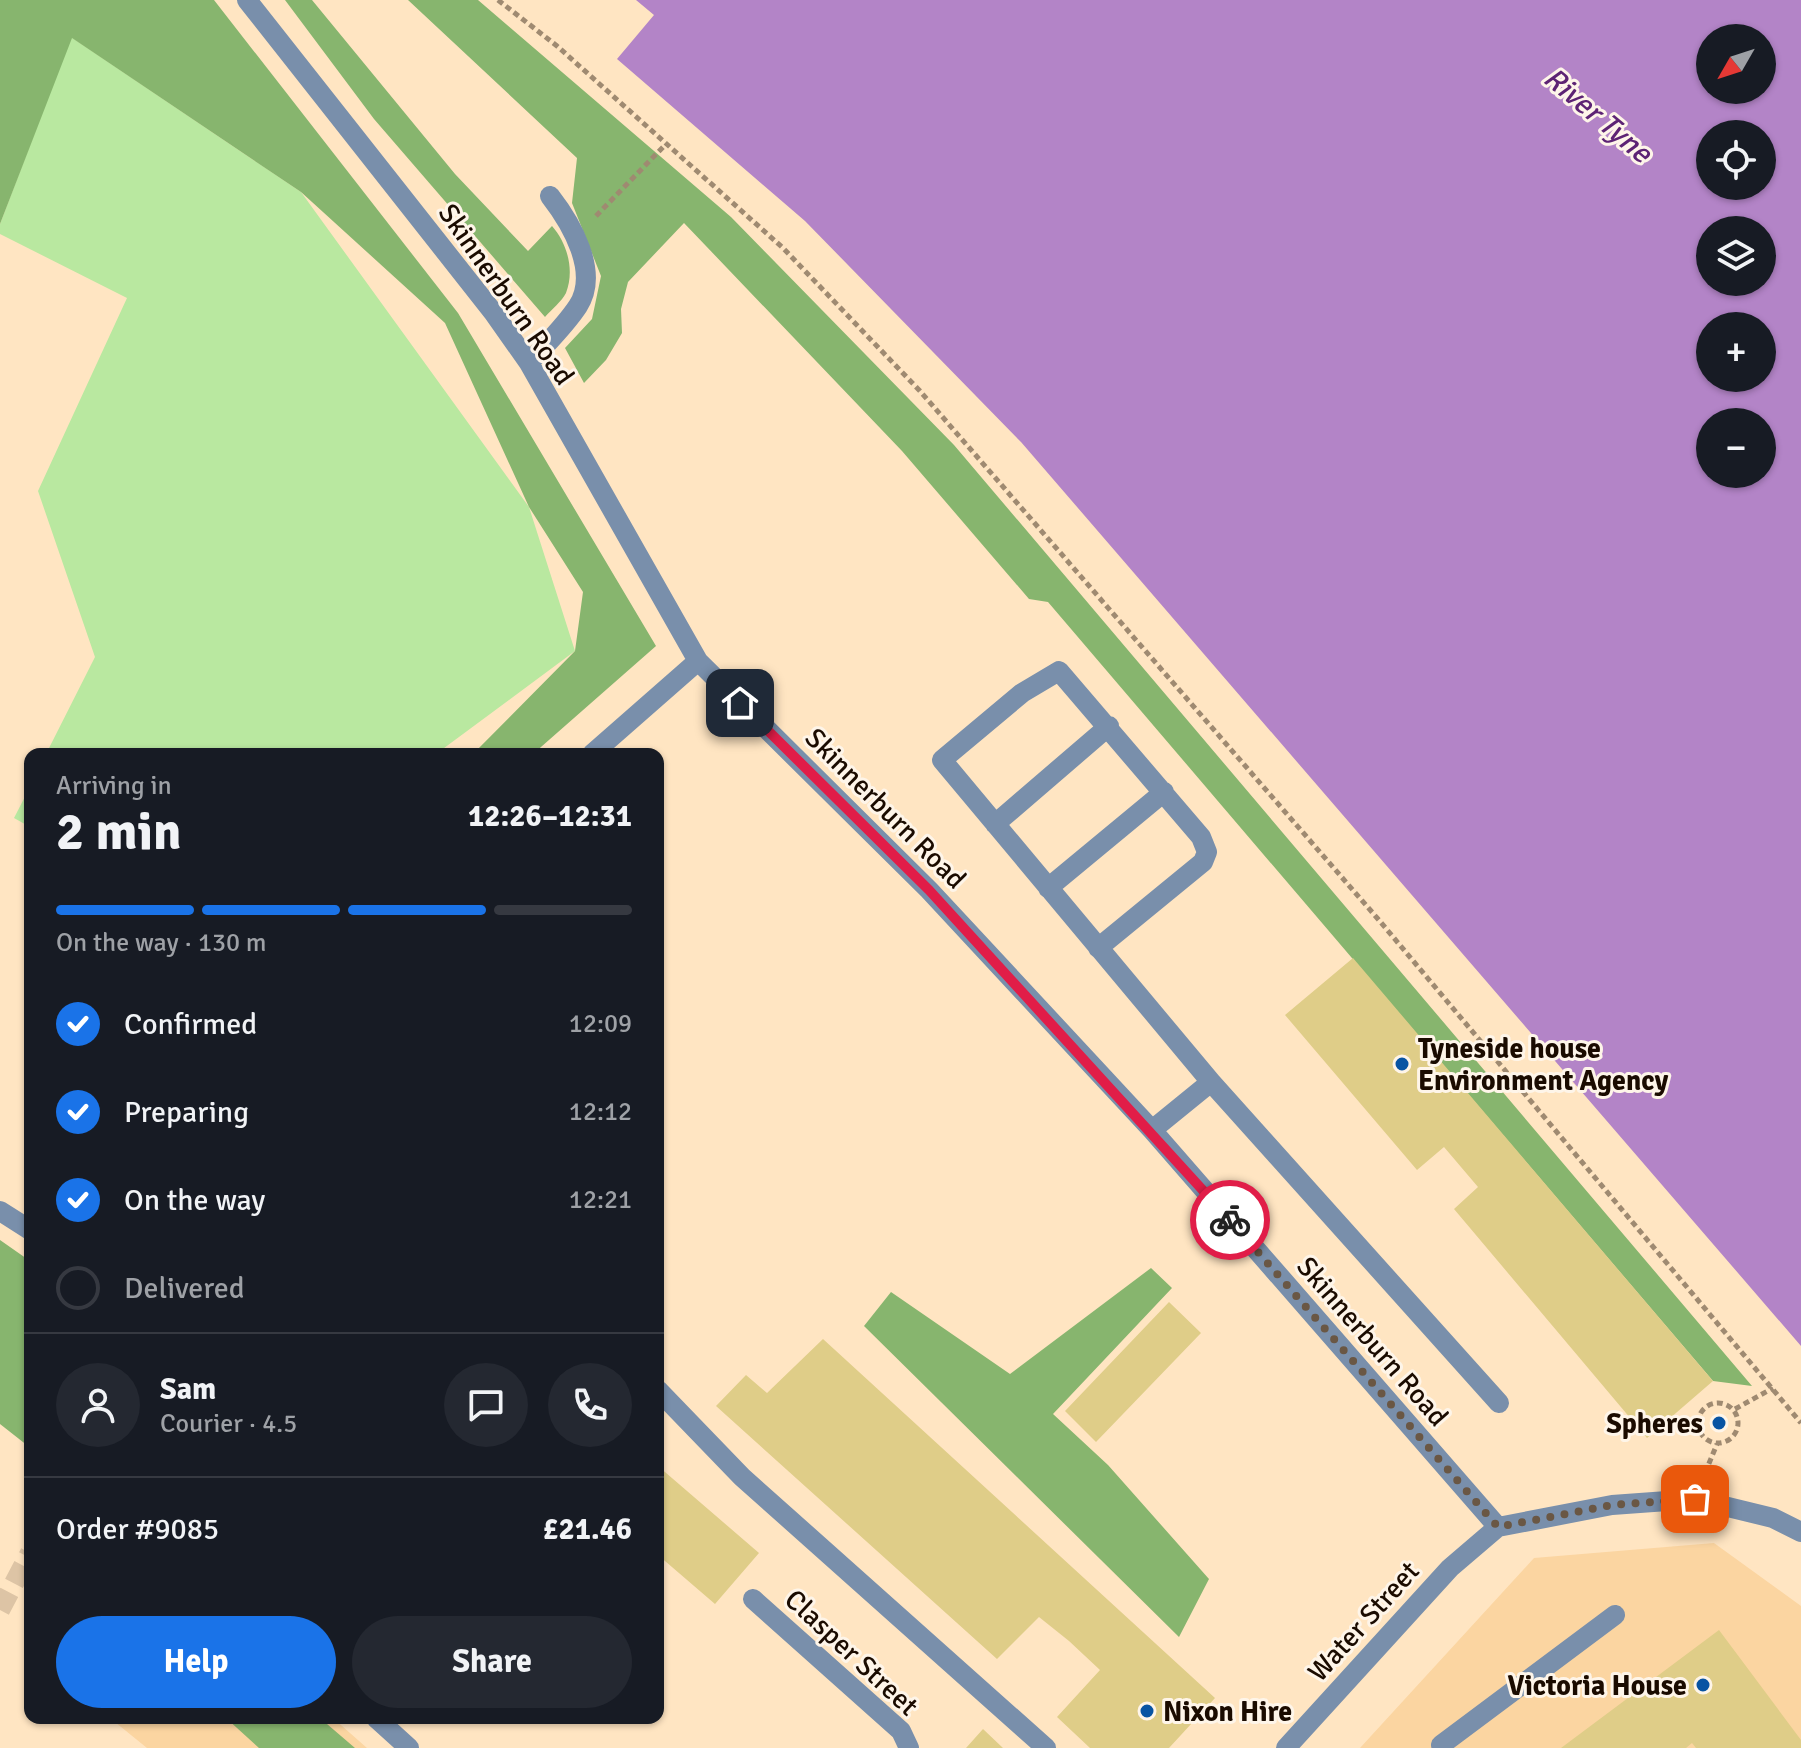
<!DOCTYPE html>
<meta charset="utf-8">
<style>
:root{--surface:#171b24;--page:#242831;--text:#f1f3f6;--muted:#9ea1a6;--line:#363941;--accent:#1a73e8}
body{margin:0;font-family:Signika,sans-serif;background:var(--page);color:var(--text);height:100vh;display:flex;flex-direction:column;font-size:30px;white-space:nowrap}
*{box-sizing:border-box;margin:0}
p{font-size:26px;color:var(--muted)}
.icon{flex:none;width:44px;height:44px;fill:none;stroke:currentColor;stroke-width:2;stroke-linecap:round;stroke-linejoin:round}
.map{position:relative;flex:1;overflow:hidden}
.panel{position:absolute;left:24px;top:748px;width:640px;height:976px;display:flex;flex-direction:column;background:var(--surface);border-radius:16px;box-shadow:0 2px 6px #0004}
.panel>*{flex:none}
.needle{width:52px;rotate:231deg}
.controls{position:absolute;left:1696px;top:24px;display:grid;gap:16px}
.controls a{display:grid;place-items:center;width:80px;height:80px;border-radius:50%;background:var(--surface);box-shadow:0 2px 6px #0004;font-size:40px}
.pin{position:absolute;display:grid;place-items:center;width:68px;height:68px;color:#fff;margin:-34px;border-radius:16px;box-shadow:0 4px 12px #0006}
.courier{position:absolute;display:grid;place-items:center;width:80px;height:80px;margin:-40px;border:6px solid #e11d48;border-radius:50%;background:#fff;color:#222;box-shadow:0 2px 10px #0007}
.head em{font-style:normal;font-weight:700}
.head div{display:flex;flex-direction:column-reverse}
.head{display:flex;align-items:center;justify-content:space-between;height:136px;padding:0 32px}
h1{font-size:52px;font-weight:700;line-height:60px}
.bar{display:grid;grid-template-columns:repeat(4,1fr);gap:12px 8px;align-content:center;height:96px;padding:0 32px}
.bar i{height:10px;border-radius:6px;background:var(--line)}
.bar .active{background:var(--accent)}
.bar p{grid-column:span 4}
.line{display:flex;align-items:center;gap:20px;padding:0 32px;border-top:2px solid var(--line)}
.line div{flex:1}
.round{display:grid;place-items:center;flex:none;width:84px;height:84px;border-radius:42px;background:var(--page)}
ol{padding:0 32px;list-style:none}
li{display:flex;align-items:center;gap:24px;height:88px}
li p{margin-inline-start:auto}
li .icon{padding:8px;border-radius:50%;background:var(--accent);color:#fff;stroke-width:4}
li:last-child{color:var(--muted)}
li i{width:44px;height:44px;border:4px solid var(--line);border-radius:50%}
.primary-button{display:flex;gap:16px;margin-top:auto;padding:16px 32px}
.primary-button a{flex:1;height:92px;border-radius:48px;background:var(--accent);color:#fff;font-size:32px;font-weight:700;line-height:92px;text-align:center}
.primary-button a+a{background:var(--page);color:var(--text)}
.map>svg:first-child{display:block}
.built{fill:#fbd5a1}
.green{fill:#b9e8a0}
.forest{fill:#87b56e}
.water{fill:#b384c7;fill-rule:evenodd}
.building{fill:#dfcd88}
.lines{fill:none;stroke-linecap:round;stroke-linejoin:round}
.minor-tunnel{stroke:#ddc4a5;stroke-width:20;stroke-dasharray:20 10;stroke-linecap:butt}
.path{stroke:#9f8a71;stroke-width:5;stroke-dasharray:6 4;stroke-linecap:butt}
.minor{stroke:#798fab;stroke-width:20}
.done{stroke:#6a5744;stroke-width:8;stroke-dasharray:0 14.4}
.route{stroke:#e11d48;stroke-width:10}
.poi-dot{fill:#0854a3;stroke:#fef5e9;stroke-width:3}
.labels{text-anchor:middle;stroke-width:6;stroke-linejoin:round;paint-order:stroke}
.street-label{font-size:28px;fill:#1a0b00;stroke:#fef5e9}
.poi-label{font-size:28px;font-weight:bold;fill:#1a0b00;stroke:#fef5e9;text-anchor:start}
.water-label{font-size:30px;font-style:italic;fill:#5d2374;stroke:#fef5e9}
</style>
<div class="map">
<svg width="1801" height="1748" viewBox="0 0 1801 1748">
<rect width="100%" height="100%" fill="#ffe5c2"/>
<!-- built -->
<path class="built" d="M1714,1543L1801,1606V1748H1360L1534,1558Z
M110,1718H333L367,1748H147Z"/>
<!-- green -->
<path class="green" d="M71,37L301,192L529,507L575,651L436,754H46L95,657L38,491L127,298L0,234V224Z
M30,787V827L14,818Z"/>
<!-- forest -->
<path class="forest" d="M0,0H214L458,313L656,646L533,754H473L575,651L583,592L529,507L445,323L301,192L72,38L0,224Z
M285,0H312L455,174L528,251L552,226C567,243 575,270 566,293C562,301 551,310 545,317L374,119Z
M408,0H478L731,217L954,445L1752,1386L1713,1381L1048,602L1029,599L902,451L684,223L628,282L621,309L622,333L606,360L584,383L565,348L592,319L601,276L572,203L577,158Z
M0,1240L30,1261L28,1446L0,1424Z
M1151,1268L1172,1288L1053,1414L1108,1465L1209,1579L1179,1637L864,1326L891,1292L1010,1374Z
M226,1718H320L355,1748H259Z"/>
<!-- water -->
<path class="water" d="M636,0H1801V1346L1021,442L805,221L617,59L654,15ZM1710,38H1762V90H1710ZM1710,134H1762V186H1710ZM1710,230H1762V282H1710ZM1710,326H1762V378H1710ZM1710,422H1762V474H1710Z"/>
<!-- building -->
<path class="building" d="M1353,958L1713,1381L1647,1438L1454,1209L1478,1187L1444,1147L1417,1170L1285,1015Z
M1169,1302L1201,1333L1096,1442L1065,1411Z
M823,1339L1215,1698L1169,1748H1090L1057,1717L1100,1670L1069,1641L1039,1617L997,1659L716,1406L746,1375L767,1393Z
M658,1466L759,1553L715,1604L658,1555Z
M1719,1630L1801,1740V1748H1696L1692,1743L1686,1748H1561Z
M983,1729L1003,1748H966Z"/>
<g class="lines">
<!-- minor-tunnel -->
<path class="minor-tunnel" d="M0,1610L30,1553"/>
<!-- path -->
<path class="path" d="M498,0L557,46L783,248L920,391L1378,919L1801,1423
M596,216L665,145
M1698 1423a20 20 0 1 1 40 0a20 20 0 1 1-40 0Z
M1735,1409L1773,1388
M1705,1473L1717,1444"/>
<!-- minor -->
<path class="minor" d="M247,0L493,312L529,363L698,661L929,890L1152,1130L1498,1527
M529,363C545,345 565,326 578,306C600,272 571,223 550,196
M592,754L698,661
M995,824L1109,726
M1048,888L1164,792
M1098,948L1203,862L1207,852L1201,837L1059,671L1022,693L942,760L1211,1082
M1152,1130L1211,1082L1499,1403
M0,1211L30,1230
M658,1390L742,1477L1046,1748
M753,1599L901,1731L909,1748
M376,1718L409,1748
M1286,1748L1450,1568L1498,1527L1612,1505L1695,1499L1773,1518L1801,1532
M1443,1748L1441,1745L1615,1615"/>
</g>
<g class="lines">
<!-- done -->
<path class="done" d="M1230,1220L1498,1527L1612,1505L1695,1499"/>
<!-- route -->
<path class="route" d="M740,703L929,890L1230,1220"/>
</g>
<!-- markers -->
<g class="poi-dot">
<circle cx="1402" cy="1064" r="8"/>
<circle cx="1719" cy="1423" r="8"/>
<circle cx="1703" cy="1685" r="8"/>
<circle cx="1147" cy="1711" r="8"/>
</g>
<g class="labels">
<!-- street labels -->
<g class="street-label">
<text transform="translate(507 294) rotate(55)" y="10">Skinnerburn Road</text>
<text transform="translate(886 808) rotate(45)" y="10">Skinnerburn Road</text>
<text transform="translate(1373 1341) rotate(49)" y="10">Skinnerburn Road</text>
<text transform="translate(1363 1621) rotate(-48)" y="10">Water Street</text>
<text transform="translate(852 1652) rotate(43)" y="10">Clasper Street</text>
</g>
<!-- poi labels -->
<g class="poi-label">
<text x="1418" y="1058">Tyneside house<tspan x="1418" dy="32">Environment Agency</tspan></text>
<text x="1703" y="1433" text-anchor="end">Spheres</text>
<text x="1687" y="1695" text-anchor="end">Victoria House</text>
<text x="1163" y="1721">Nixon Hire</text>
</g>
<!-- water labels -->
<g class="water-label">
<text transform="translate(1598 115) rotate(40)" y="10">River Tyne</text>
</g>
</g>
</svg>
<div class="controls">
<a><svg class="needle" viewBox="-14 -14 28 28"><path d="M0-13l5 13h-10z" fill="#e53935"/><path d="M0 13l5-13h-10z" fill="#9ea1a6"/></svg></a>
<a><svg class="icon" aria-label="locate" viewBox="0 0 24 24"><circle cx="12" cy="12" r="6"/><path d="M12 2v4M12 18v4M2 12h4M18 12h4"/></svg></a>
<a><svg class="icon" aria-label="layers" viewBox="0 0 24 24"><path d="M12 4l9 5-9 5-9-5zM3 14l9 5 9-5"/></svg></a>
<a>+</a>
<a>−</a>
</div>
<div class="pin" style="left:1695px;top:1499px;background:#ea580c"><svg class="icon" aria-label="bag" viewBox="0 0 24 24"><path d="M5 8h14l-1 12H6zM9 8a3 3 0 0 1 6 0"/></svg></div>
<div class="pin" style="left:740px;top:703px;background:#1f2937"><svg class="icon" aria-label="home" viewBox="0 0 24 24"><path d="M3 11l9-7 9 7M6 9v11h12V9"/></svg></div>
<div class="courier" style="left:1230px;top:1220px"><svg class="icon" aria-label="bike" viewBox="0 0 24 24"><circle cx="6" cy="16" r="4"/><circle cx="18" cy="16" r="4"/><path d="M6 16l4-8h5l3 8M10 8l3 8H6M13 5h3"/></svg></div>
<section class="panel">
<div class="head"><div><h1>2 min</h1><p>Arriving in</p></div><em>12:26–12:31</em></div>
<div class="bar"><i class="active"></i><i class="active"></i><i class="active"></i><i></i><p>On the way · 130 m</p></div>
<ol>
<li><svg class="icon" aria-label="check" viewBox="0 0 24 24"><path d="M5 12l5 5 9-10"/></svg>Confirmed<p>12:09</p></li>
<li><svg class="icon" aria-label="check" viewBox="0 0 24 24"><path d="M5 12l5 5 9-10"/></svg>Preparing<p>12:12</p></li>
<li><svg class="icon" aria-label="check" viewBox="0 0 24 24"><path d="M5 12l5 5 9-10"/></svg>On the way<p>12:21</p></li>
<li><i></i>Delivered</li>
</ol>
<div class="line" style="height:144px"><a class="round"><svg class="icon" aria-label="person" viewBox="0 0 24 24"><circle cx="12" cy="8" r="4"/><path d="M4 21q1-7 8-7t8 7"/></svg></a><div><b>Sam</b><p>Courier · 4.5</p></div><a class="round"><svg class="icon" aria-label="chat" viewBox="0 0 24 24"><path d="M4 5h16v11H9l-5 4z"/></svg></a><a class="round"><svg class="icon" aria-label="phone" viewBox="0 0 24 24"><path d="M5 4h4l2 5-3 2q2 4 5 5l2-3 5 2v4C11 20 4 13 5 4z"/></svg></a></div>
<div class="line" style="height:104px"><div>Order #9085</div><b>£21.46</b></div>
<div class="primary-button"><a>Help</a><a>Share</a></div>
</section>
</div>
